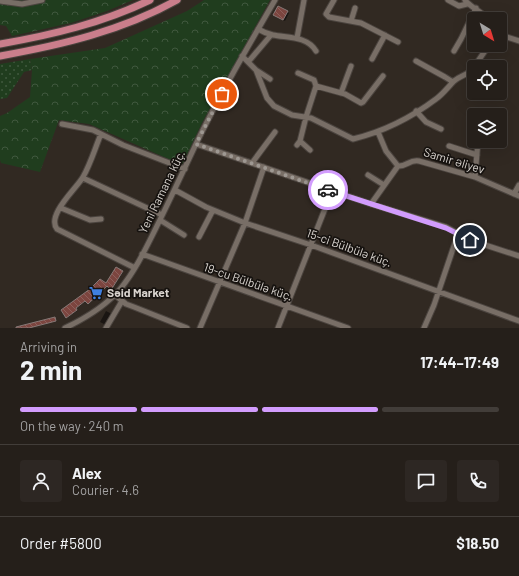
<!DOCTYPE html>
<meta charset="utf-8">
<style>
:root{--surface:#251f1a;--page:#2d2723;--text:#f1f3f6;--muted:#a3a2a2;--line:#423d39;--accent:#d29cfd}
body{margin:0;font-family:Barlow,sans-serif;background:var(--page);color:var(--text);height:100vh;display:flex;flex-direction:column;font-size:15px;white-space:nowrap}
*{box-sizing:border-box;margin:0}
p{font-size:13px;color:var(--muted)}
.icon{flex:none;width:22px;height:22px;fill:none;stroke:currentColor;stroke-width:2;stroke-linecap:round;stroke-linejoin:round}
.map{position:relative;height:328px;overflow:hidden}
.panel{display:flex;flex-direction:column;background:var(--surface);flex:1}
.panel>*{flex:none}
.needle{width:26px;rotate:142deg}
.controls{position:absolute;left:467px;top:12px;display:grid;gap:8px}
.controls a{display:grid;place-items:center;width:40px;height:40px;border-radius:4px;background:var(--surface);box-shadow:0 4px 16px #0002,0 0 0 1px var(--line);font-size:20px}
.pin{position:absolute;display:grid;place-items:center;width:34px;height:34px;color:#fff;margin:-17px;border:2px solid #fff;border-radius:50%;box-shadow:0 1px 4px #0007}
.courier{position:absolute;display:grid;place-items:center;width:40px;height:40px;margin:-20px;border:3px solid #d29cfd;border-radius:50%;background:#fff;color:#222;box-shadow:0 1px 5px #0007}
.headline em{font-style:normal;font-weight:700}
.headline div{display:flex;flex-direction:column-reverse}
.headline{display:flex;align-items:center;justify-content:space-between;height:68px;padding:0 20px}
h1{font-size:26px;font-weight:700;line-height:30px}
.bar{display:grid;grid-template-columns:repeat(4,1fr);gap:6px 4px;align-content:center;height:48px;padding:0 20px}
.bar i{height:5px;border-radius:3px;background:var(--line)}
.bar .active{background:var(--accent)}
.bar p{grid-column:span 4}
.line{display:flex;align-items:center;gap:10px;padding:0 20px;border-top:1px solid var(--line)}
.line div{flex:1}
.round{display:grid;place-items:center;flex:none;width:42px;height:42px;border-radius:4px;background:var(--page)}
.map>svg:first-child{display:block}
.grass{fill:url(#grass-dots)}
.forest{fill:url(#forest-crowns)}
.shadow{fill:#0007}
.building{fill:url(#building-back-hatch);stroke:#867876}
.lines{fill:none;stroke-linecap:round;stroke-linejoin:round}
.minor-casing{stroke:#4b443f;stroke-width:7}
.highway-casing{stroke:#4b443f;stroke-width:9}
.minor{stroke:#786e66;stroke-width:5}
.highway{stroke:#ca7e8b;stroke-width:7}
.done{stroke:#9e9892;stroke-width:4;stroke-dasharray:0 7.2}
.route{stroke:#d29cfd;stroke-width:5}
.labels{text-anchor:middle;stroke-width:3.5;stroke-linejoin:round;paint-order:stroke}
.street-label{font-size:12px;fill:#d9d4cf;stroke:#16120f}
.poi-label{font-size:12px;font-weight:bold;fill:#d9d4cf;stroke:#16120f;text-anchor:start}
</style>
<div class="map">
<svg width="519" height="328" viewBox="0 0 519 328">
<defs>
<pattern id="grass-dots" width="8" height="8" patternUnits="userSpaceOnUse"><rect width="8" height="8" fill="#203d1e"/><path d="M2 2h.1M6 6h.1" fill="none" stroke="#40583e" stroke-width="1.8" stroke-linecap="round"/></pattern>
<pattern id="forest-crowns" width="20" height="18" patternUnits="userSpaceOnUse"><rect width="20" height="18" fill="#203d1e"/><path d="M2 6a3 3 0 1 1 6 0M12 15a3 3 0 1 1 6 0" fill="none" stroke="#40583e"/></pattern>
<pattern id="building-back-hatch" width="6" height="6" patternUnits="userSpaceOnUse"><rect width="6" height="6" fill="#7c453f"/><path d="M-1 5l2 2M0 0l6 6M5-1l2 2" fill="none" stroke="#8e5f5a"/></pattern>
</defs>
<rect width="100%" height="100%" fill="#312922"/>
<!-- grass -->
<path class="grass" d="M30,59L32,70L24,72L7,98L0,99V64Z"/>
<!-- forest -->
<path class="forest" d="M0,0H133L107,11L71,23L12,36L6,26L0,25Z
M204,0H270L202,123L182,165L89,124L59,120L40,172L1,163L0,160V116L7,113L30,97L32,70L30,59L105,48L187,11Z"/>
<!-- shadow -->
<path class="shadow" d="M279,7L289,13L285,21L275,15Z
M117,269L123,272L112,289L108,285L89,303L86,301L76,308L77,311L67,317L63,310L106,284Z
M106,311L112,314L106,325L100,322Z"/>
<!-- building -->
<path class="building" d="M278,6L288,11L283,20L273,15Z
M116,267L123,271L111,290L107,286L88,304L85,301L76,308L77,310L66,318L61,310L90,289L100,279L106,283Z
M55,317L56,321L29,328H16V327Z"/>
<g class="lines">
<!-- minor casing -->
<g class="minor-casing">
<path id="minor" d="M334,0L326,14L329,17L361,23L398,42
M448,0L459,6L467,4
M465,0C470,7 481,11 488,19
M0,1L22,4L42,0
M351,21L355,8
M258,29C263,32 268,34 273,35C288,38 307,36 316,51
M500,32L507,37L519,41
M297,38L304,0
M454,51L461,39L476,8
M242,56L256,70L267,98L274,106L292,115L311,118L353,139C382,132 412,117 436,99C443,94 448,87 454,81C461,75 469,75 474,67
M372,59L385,35
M249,61L271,35
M416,61L445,77L453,82
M474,67L489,45
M256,70L270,79
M316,86L345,94L361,103L363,102L383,76
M341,93L351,66
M416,111L426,122L441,129
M62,124L93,130L123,145L185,169
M378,132L386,151L398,166C406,167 410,159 419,161L475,177L519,196
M101,134C95,148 91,163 83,177C77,188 46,215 57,229L135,268
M300,141L310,150
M196,144L371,204L446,227L470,240L519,256
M297,145L300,141L306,117L316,86L314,80L298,73
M449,146L477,155
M252,163L275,132
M368,175L384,185
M475,177L478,141
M83,178L162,215
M175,190L206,207L245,223L311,245L519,321
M514,194L519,185
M371,204L398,166
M61,208L90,220L101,219
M160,220L184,235
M199,237L213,210
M142,254L348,328
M115,295L126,304L134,307L187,328
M65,328C86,318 106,306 121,288C134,272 143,254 152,236C167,206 181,176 195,146C219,96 247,48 275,0
M106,328L122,301
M200,328L245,223L264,167
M278,328L332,191
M424,328L434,305L458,234"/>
</g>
<!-- highway casing -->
<g class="highway-casing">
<path id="highway" d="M0,44C52,35 102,23 150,0
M0,56C61,45 122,31 177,0"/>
</g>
<!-- minor -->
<use href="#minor" class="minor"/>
<!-- highway -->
<use href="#highway" class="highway"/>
</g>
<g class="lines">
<!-- done -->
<path class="done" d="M222,94L196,144L328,190"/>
<!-- route -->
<path class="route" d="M328,190L446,228L470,240"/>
</g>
<!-- icons -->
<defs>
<g id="supermarket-bare" transform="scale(1.08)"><path d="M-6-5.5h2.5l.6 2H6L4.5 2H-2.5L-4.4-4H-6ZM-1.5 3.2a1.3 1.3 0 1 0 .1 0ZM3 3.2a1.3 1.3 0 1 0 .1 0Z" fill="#3f7fe0" stroke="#16120f" stroke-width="2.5" paint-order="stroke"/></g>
</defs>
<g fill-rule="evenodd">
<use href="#supermarket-bare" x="96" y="293"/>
</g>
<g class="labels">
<!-- street labels -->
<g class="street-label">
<text transform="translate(454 161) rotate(17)" y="4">Samir Əliyev</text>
<text transform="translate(162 192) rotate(-64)" y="4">Yeni Ramana küç.</text>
<text transform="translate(349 248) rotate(20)" y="4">15-ci Bülbülə küç.</text>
<text transform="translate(248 282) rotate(19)" y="4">19-cu Bülbülə küç.</text>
</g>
<!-- poi labels -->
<g class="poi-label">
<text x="107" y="297">Səid Market</text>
</g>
</g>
</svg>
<div class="controls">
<a><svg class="needle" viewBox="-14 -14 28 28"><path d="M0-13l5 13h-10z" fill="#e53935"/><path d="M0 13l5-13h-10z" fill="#a3a2a2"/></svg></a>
<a><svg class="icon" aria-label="locate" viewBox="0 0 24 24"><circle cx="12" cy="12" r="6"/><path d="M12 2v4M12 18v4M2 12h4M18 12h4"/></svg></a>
<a><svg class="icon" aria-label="layers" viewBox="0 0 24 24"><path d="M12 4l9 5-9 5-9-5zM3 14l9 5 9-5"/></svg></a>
</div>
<div class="pin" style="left:222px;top:94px;background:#ea580c"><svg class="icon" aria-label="bag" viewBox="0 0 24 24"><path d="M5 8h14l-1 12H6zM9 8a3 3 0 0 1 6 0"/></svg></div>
<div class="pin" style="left:470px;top:240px;background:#1f2937"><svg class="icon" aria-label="home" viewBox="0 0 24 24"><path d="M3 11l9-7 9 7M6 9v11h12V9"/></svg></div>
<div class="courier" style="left:328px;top:190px"><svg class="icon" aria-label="car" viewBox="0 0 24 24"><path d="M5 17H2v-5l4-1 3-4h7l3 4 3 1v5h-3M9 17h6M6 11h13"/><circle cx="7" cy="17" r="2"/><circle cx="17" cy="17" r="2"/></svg></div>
</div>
<section class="panel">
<div class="headline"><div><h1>2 min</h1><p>Arriving in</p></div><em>17:44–17:49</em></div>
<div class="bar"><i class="active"></i><i class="active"></i><i class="active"></i><i></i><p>On the way · 240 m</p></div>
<div class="line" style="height:72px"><a class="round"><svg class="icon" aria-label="person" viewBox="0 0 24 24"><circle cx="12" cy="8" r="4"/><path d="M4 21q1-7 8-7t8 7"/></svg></a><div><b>Alex</b><p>Courier · 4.6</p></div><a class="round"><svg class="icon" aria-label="chat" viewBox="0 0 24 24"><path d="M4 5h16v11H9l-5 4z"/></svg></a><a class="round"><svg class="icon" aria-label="phone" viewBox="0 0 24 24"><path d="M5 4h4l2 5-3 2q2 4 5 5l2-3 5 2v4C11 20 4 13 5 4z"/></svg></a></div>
<div class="line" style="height:52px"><div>Order #5800</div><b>$18.50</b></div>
</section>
